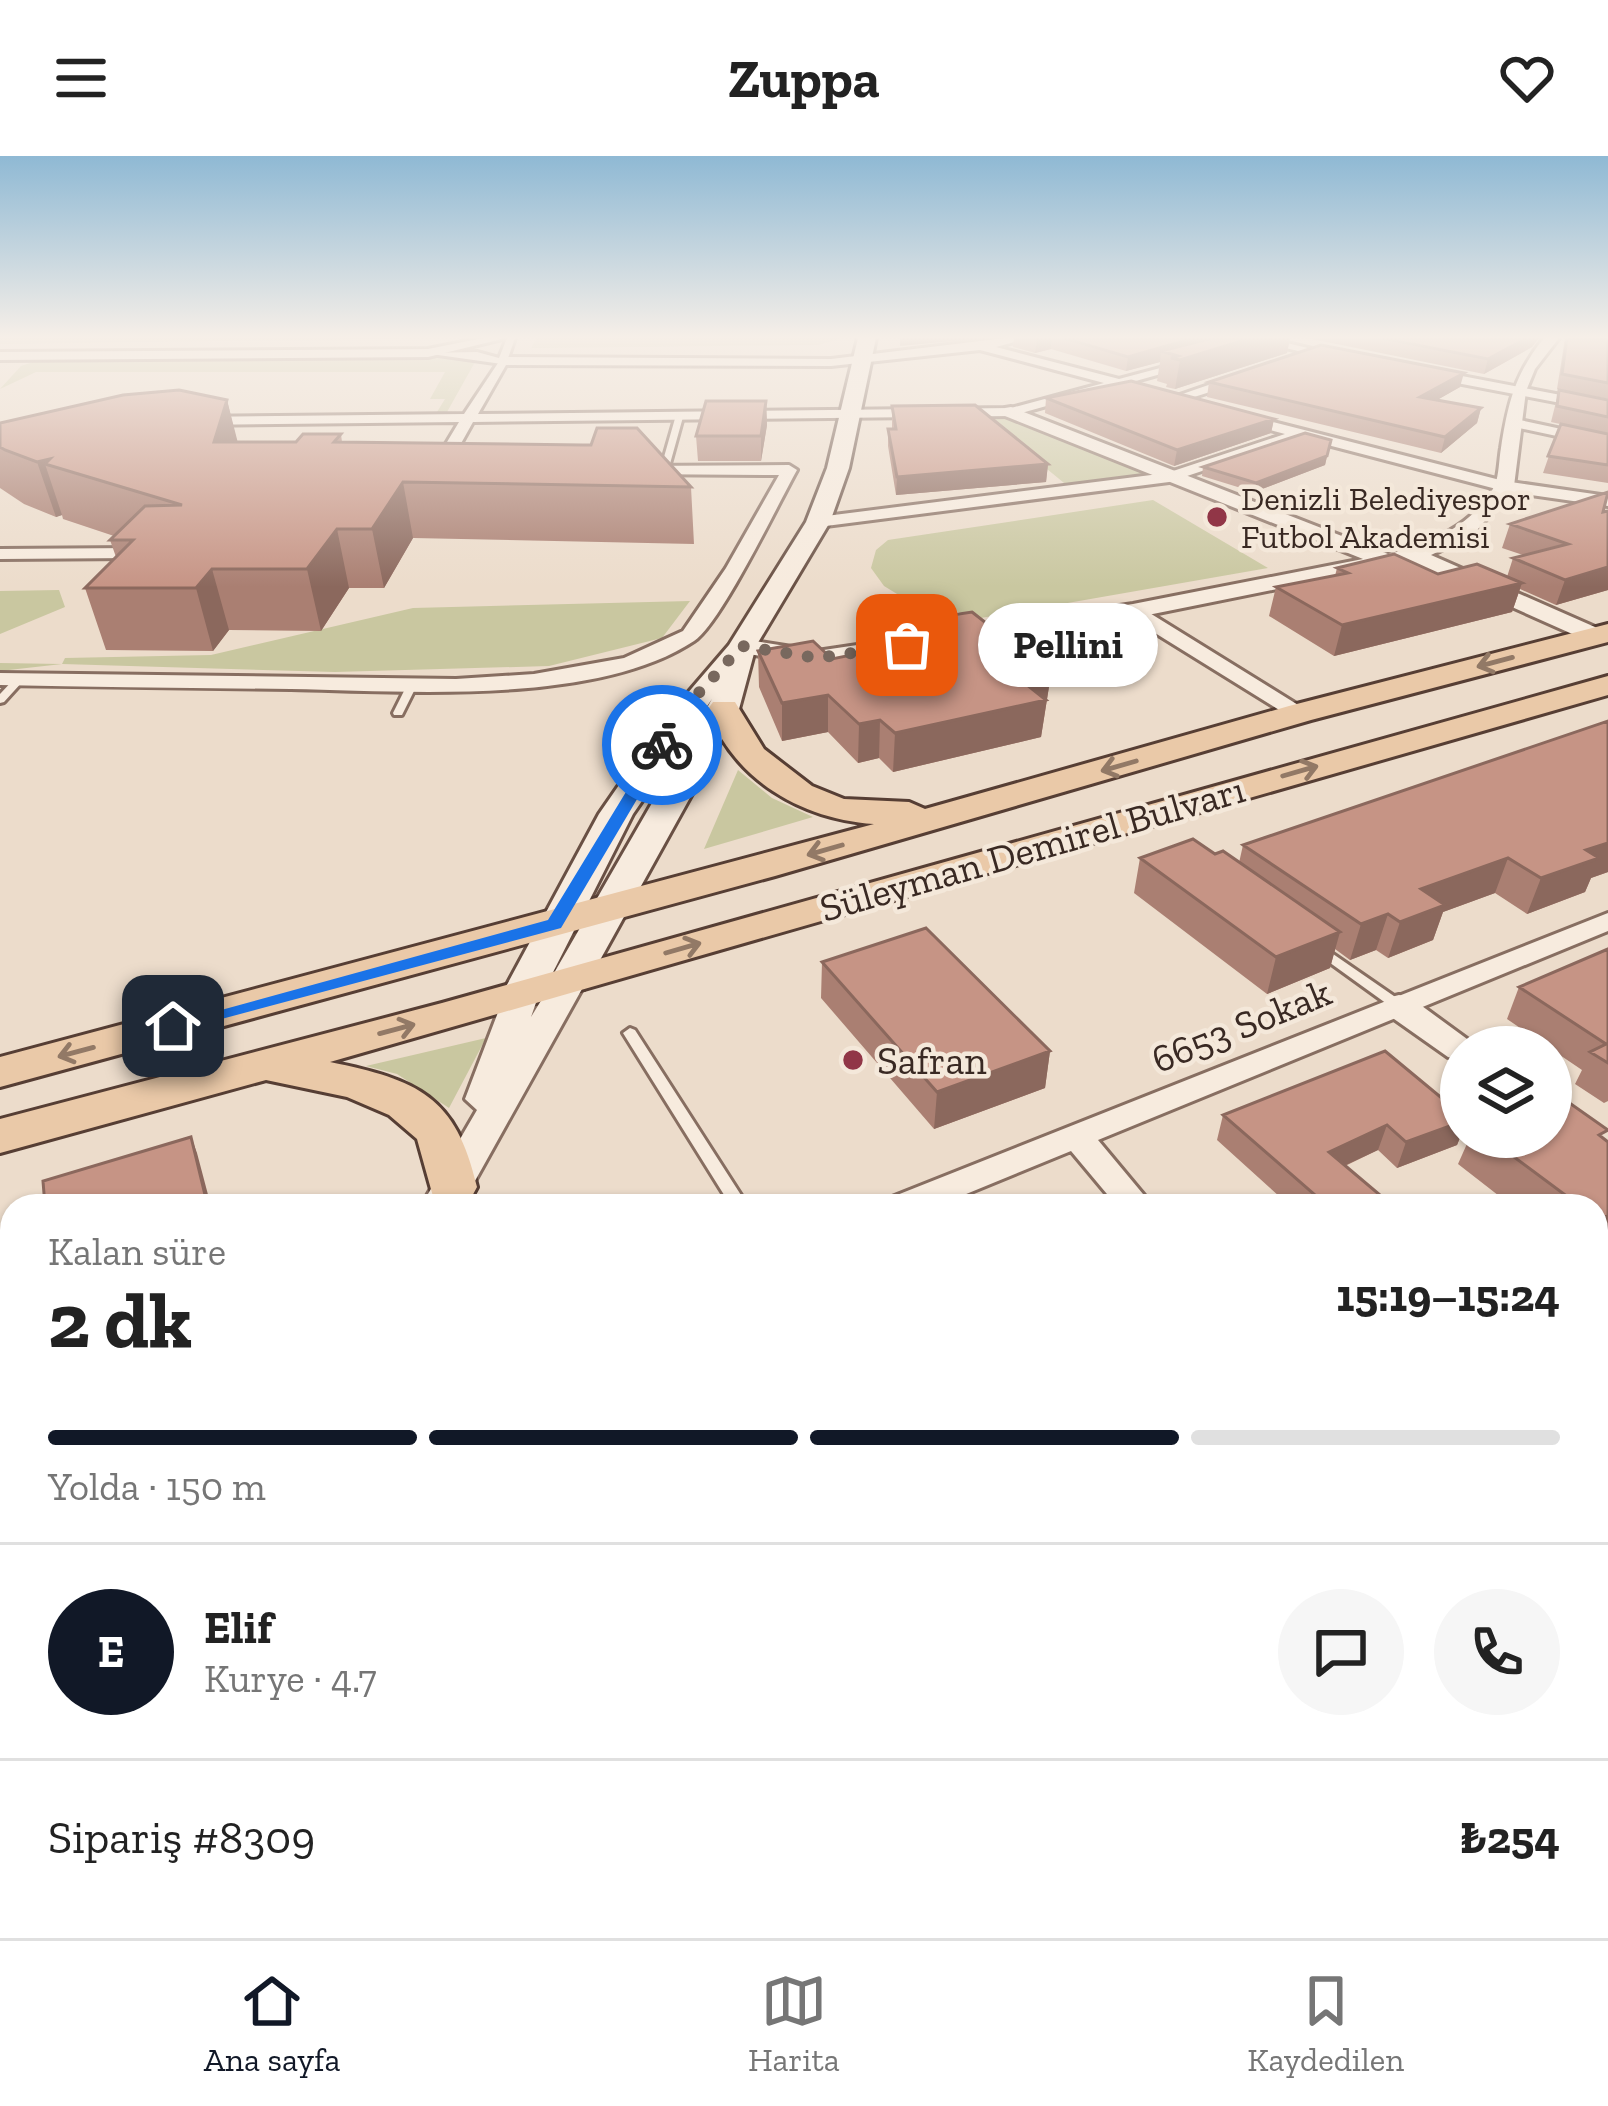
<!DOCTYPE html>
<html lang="tr">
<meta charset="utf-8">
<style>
:root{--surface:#fff;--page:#f6f6f6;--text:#222;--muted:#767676;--line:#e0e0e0;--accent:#111827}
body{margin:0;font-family:"Zilla Slab",serif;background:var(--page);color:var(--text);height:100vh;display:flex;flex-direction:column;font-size:45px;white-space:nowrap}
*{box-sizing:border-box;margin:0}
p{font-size:39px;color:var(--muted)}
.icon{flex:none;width:66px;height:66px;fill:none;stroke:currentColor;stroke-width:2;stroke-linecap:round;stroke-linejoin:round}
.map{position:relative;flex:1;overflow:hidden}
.details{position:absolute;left:0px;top:1038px;width:1608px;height:744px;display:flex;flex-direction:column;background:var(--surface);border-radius:36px 36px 0 0;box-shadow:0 3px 9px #0004}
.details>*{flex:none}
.tools{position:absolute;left:1440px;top:870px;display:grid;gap:24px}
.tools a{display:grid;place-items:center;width:132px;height:132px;border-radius:50%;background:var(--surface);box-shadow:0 3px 9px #0004;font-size:60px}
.pin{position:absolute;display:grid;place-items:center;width:102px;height:102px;color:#fff;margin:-51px;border-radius:24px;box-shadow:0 6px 18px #0006}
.courier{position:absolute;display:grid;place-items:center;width:120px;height:120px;margin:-60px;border:9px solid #1a73e8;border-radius:50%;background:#fff;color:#222;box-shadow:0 3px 15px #0007}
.bubble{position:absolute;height:84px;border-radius:42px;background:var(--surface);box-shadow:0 3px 9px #0004;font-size:39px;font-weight:700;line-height:84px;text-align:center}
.head em{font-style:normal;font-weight:700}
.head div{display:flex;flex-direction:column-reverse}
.head{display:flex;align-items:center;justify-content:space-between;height:204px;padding:0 48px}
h1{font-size:78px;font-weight:700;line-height:90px}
.bar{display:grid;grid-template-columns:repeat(4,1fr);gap:18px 12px;align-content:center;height:144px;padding:0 48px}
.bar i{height:15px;border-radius:9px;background:var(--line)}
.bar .selected{background:var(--accent)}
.bar p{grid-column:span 4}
.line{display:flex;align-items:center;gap:30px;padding:0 48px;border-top:3px solid var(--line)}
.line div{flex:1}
.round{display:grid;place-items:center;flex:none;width:126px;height:126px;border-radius:63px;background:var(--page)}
header{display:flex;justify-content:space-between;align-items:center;height:156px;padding:0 48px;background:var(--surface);font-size:54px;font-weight:700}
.menu{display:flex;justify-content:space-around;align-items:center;height:168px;border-top:3px solid var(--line);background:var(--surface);font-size:33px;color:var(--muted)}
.menu a{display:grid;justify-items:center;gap:6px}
.menu .selected{color:var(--accent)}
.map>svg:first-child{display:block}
.green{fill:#c9c7a0}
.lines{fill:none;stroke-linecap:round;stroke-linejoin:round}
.service-casing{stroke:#876e61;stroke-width:6}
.pedestrian-casing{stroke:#876e61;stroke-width:6}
.minor-casing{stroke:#876e61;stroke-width:6}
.tertiary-casing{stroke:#876e61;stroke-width:6}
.secondary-casing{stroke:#695044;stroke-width:6}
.primary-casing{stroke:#563e34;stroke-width:6}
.service{fill:#f7ebde;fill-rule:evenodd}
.pedestrian{fill:#f7ebde;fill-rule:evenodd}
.minor{fill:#f7ebde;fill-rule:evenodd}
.tertiary{fill:#f7ebde;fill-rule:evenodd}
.secondary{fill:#f7ebde;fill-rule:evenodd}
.primary{fill:#eac9a8;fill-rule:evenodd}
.wall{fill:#aa7f72}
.shaded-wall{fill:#8b685d}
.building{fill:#c69485;stroke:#8b685d;stroke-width:3}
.oneway{stroke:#927966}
.route{fill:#1a73e8}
.done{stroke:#78685e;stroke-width:12;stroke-dasharray:0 21.6}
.poi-dot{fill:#913647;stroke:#f4e8da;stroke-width:4.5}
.labels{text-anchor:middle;stroke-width:9;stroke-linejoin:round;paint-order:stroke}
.far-poi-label{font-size:33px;fill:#392923;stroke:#f4e8da;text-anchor:start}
.street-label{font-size:39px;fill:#392923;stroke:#f4e8da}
.poi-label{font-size:39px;fill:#392923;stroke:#f4e8da;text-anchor:start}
</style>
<header><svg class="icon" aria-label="menu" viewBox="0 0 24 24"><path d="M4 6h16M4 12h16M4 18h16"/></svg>Zuppa<svg class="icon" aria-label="heart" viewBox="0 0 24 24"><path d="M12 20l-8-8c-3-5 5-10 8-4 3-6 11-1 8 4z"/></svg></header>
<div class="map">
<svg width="1608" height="1782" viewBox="0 0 1608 1782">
<rect width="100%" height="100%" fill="#ecdccb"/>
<!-- green -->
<path class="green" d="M0,182H455L0,188Z
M537,182H843L818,189L531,192Z
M466,202L475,206L447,256H437L445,243H430L445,216H36L0,233L21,210L42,203Z
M1011,256L1169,321L1075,336L979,257Z
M1153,344L1268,412L981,462L902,441L884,430L871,412L876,394L888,384Z
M59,434L65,451L0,478V435Z
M690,445L662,482L549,510L335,516L62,508L0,515V507L62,508L65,502L211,499L413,452Z
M738,614L772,642L813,661L704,693Z
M486,882L449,952L397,918L366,910Z"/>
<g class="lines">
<!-- service casing -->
<g class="service-casing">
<path id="service" d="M676,259L683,261L668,315L664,317L660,315Z
M15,522L24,524L4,546L0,547V538Z
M408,527L417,529L402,559H394L393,557Z
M1320,789L1404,847L1406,850L1404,853H1394L1315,796L1313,793Z
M630,872L635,874L748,1050H731L623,877Z"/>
</g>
<!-- pedestrian casing -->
<g class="pedestrian-casing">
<path id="pedestrian" d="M507,182H515L507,205L502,208L424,197L477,196L499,202Z"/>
</g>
<!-- minor casing -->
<g class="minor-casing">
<path id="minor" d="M483,182H506L428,201L0,204V196L428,193Z
M1005,182H1029L996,191L1119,223L1194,203L1200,207L1011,260L473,266L445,316L437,321L429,316L459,266L193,269L186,265L193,261L464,258L502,201L831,203ZM980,194L1104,227L1011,252L478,258L506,209L831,210Z
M1244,182H1266L1350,202L1344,206Z
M1420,212L1608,248V256L1415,219Z
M1243,217L1248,224L1175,247L1168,243Z
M1234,256L1504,325L1608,340V350L1504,335L1301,282L1169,326L818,371L810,366L818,361L1167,317L1285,278L1229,263Z
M1515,263L1608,283V291L1510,270Z
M637,310L789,309L797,314C778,348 721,467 694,485C596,550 405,535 291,533C194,532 97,531 0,529V517L456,523L534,518L624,502L683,475L726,412L779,319L631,318L629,315Z
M0,393L133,392L142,397L133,402L0,403Z
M1126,451H1140L1311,557L1308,562H1292L1126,459Z
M1608,757V775L1098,984L1153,1050H1117L1071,995L937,1050H887L892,1041Z
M1608,1395V1435L1596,1436V1396Z
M1596,1566L1608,1571V1628L1596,1623Z
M546,1770H598L601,1782H549Z
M1131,1770H1185L1190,1782H1136Z"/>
</g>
<!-- tertiary casing -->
<g class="tertiary-casing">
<path id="tertiary" d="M1544,182H1559L1535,213L1526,235L1514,330L1473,379L1431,399L1604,475V485H1588L1411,406L1133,462L817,509L742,497L730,490L742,483L817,495L1133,448L1363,403L1005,260V252L1011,251L1388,398C1427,390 1476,368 1495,329C1499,319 1499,303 1501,292C1508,247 1515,218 1544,182Z
M570,814L582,817L587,824L461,1050H421L477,954L465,943L505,838L510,831H534L539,838L531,861L558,817Z
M1399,839L1411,842L1478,891H1461V905L1448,901L1387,858L1382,850L1387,842Z
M12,1714V1770H31L19,1782H0V1719Z"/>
</g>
<!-- secondary casing -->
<g class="secondary-casing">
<path id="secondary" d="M858,182H876L849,312L830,366L756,490L739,553L584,833H556L550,824L712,543L633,658L542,838L536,847L522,850L508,847L502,838L599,658L662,567L729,489L806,366L827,312Z"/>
</g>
<!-- primary casing -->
<g class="primary-casing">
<path id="primary" d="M1608,468V486L1311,564L775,720L0,931V901L874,668C802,663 733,624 708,553L713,546H735L764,593L812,630L844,643L909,646L925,653L1289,550Z
M1608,520V539L330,906C418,924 456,940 477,1031L470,1044L452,1049L434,1044L417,983L389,959L347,941L266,924L0,997V963L442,847Z"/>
</g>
<!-- service -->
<use href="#service" class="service"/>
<!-- pedestrian -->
<use href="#pedestrian" class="pedestrian"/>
<!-- minor -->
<use href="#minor" class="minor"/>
<!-- tertiary -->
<use href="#tertiary" class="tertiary"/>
<!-- secondary -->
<use href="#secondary" class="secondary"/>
<!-- primary -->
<use href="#primary" class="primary"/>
</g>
<!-- wall -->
<path class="wall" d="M1014,182H1290L1287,197L1175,233L1166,231L1167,228L1157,225L1160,206L1126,215L1051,193L1035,197L1013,191Z
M1307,182H1539L1532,191L1484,218Z
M1565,182H1608V243L1557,233Z
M1209,226L1460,231L1437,244L1481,252L1477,267L1441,297L1207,241Z
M1559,234L1608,244V327L1543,317L1560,268L1551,266Z
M1046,242L1274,263L1271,277L1174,310L1045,257Z
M227,244L237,286H296L341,278L342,286L691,331L694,388L413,382L384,432H349L321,475L229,474L213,495L106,494L85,432L116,401L110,384L114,380L63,363L62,359L56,361L24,348L0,332V267Z
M766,245L767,269L761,305H698L696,280Z
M892,250L1048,308L1046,326L896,339L888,290V273H892Z
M1331,284L1325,309L1254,336L1202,320L1203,311Z
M1608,355V434L1556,449L1520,433L1512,456L1334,500L1269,460L1276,431L1335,420L1337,412L1507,421L1513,402L1523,399L1502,392L1510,368Z
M899,467L1051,518L1041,581L893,616L879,602L858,607L828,576L782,585L759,531L758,495L832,503L898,490Z
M1608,565V716L1591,722L1585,736L1527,758L1495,737L1443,756L1433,784L1388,802L1376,794L1350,804L1335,793L1330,812L1267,838L1134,737L1140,702L1215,698L1239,707L1243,689Z
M1608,793V945L1604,947L1575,928L1582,914L1551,893V891H1548L1507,863L1519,831Z
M822,806L1050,895L1045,932L934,973L821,842Z
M1461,958V979L1457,989L1397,1012L1378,994L1345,1010L1393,1050H1290L1217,984L1223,959Z
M1470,981L1605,983L1608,1086L1596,1093V1050H1512L1458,1008Z
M1608,1473V1526L1596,1510V1490Z
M908,1770H964L939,1782H913Z
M1207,1770H1343L1350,1782H1223L1217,1771L1210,1774Z"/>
<!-- shaded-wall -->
<path class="shaded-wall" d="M900,182H986L900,190Z
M1037,182H1052L1051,193L1035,197Z
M1194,182H1242L1161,195L1160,206L1126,215L1128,201Z
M1251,182H1290L1287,197L1175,233L1180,204Z
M1527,182H1539L1532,191L1484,218L1488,203Z
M1464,217L1460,231L1416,256L1420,241Z
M227,244L240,295L214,286Z
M766,245L767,269L761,305V280Z
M1481,252L1477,267L1441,297L1445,281Z
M1274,263L1271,277L1174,310L1177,294Z
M1327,300L1325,309L1254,336L1256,327Z
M50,303L45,308L62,359L56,361L37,306Z
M1048,308L1046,326L896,339L897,321Z
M403,326L413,382L384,432L372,373Z
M337,373L349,432L321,475L307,413Z
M1608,411V434L1556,449L1565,424Z
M212,413L229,474L213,495L196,432Z
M1522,427L1512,456L1334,500L1342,469Z
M1051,518L1041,581L893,616L895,577L1022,525Z
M828,539V576L782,585V547Z
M880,564L879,602L858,607L859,568Z
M1608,687V716L1591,722L1585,736L1527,758L1541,722L1586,694Z
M1508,702L1495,737L1443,756L1433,784L1388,802L1400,766L1421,733Z
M1388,758L1376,794L1350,804L1361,768Z
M1340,776L1330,812L1267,838L1276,801Z
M1050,895L1045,932L934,973L937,936Z
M1461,966V979L1457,989L1397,1012L1406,986Z
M1387,969L1378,994L1320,1021L1329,996Z
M191,981L197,997L211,1050H187Z
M1608,1059V1086L1596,1093V1070L1599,1064Z
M339,1770H389L390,1773L370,1782H311Z
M851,1770H864L863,1782H818Z
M924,1770H964L939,1782H919L920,1772Z"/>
<!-- building -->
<path class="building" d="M1064,182H1194L1128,201Z
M1213,182H1251L1180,204L1171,202L1178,200L1161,195Z
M1381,182H1527L1488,203Z
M1567,182H1608V227L1562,218Z
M1321,189L1464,217L1420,241L1481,252L1445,281L1209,226Z
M1131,225L1274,263L1177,294L1046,242Z
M179,234L227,244L214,286H296L303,278H341L334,286L583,289H591L597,272H637L691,331L403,326L372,373H337L307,413H212L196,432H85L133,384H110L145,350L182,349L45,308L50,303L37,306L5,294L0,291V267L123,239Z
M1559,234L1608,244V261L1557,250Z
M706,245H766L761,280H696Z
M975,249L1048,308L897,321L888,273H896L892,250Z
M1561,268L1608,278V309L1548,300Z
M1305,277L1331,284L1327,300L1256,327L1203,311Z
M1608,336L1603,356L1608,355V411L1565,424L1513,402L1568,388L1510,368Z
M1394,398L1438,418L1477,408L1522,427L1342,469L1276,431L1348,417L1337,412Z
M972,456L1051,518L1022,525L1046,544L895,577L880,564L859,568L828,539L782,547L758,495L813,485L832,503L921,485L899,467Z
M1608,565V687L1586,694L1599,702L1541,722L1508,702L1421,733L1445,749L1400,766L1388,758L1361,768L1243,689Z
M1193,683L1215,698L1223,695L1340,776L1276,801L1140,702Z
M926,772L1050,895L937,936L822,806Z
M1608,793V907L1590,896L1606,888L1519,831Z
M1385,895L1461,958V966L1406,986L1387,969L1329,996L1393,1050H1311L1322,1045L1223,959Z
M1551,934L1608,974L1599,979L1608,986V1059L1599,1064L1596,1062V1050H1580L1487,981H1551Z
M191,981L205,1039L186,1045L187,1050H45L43,1025Z
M292,1770H339L311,1782H294Z
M657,1770H851L818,1782H660Z
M1244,1770H1343L1350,1782H1251Z"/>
<!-- one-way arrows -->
<defs><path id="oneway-shaft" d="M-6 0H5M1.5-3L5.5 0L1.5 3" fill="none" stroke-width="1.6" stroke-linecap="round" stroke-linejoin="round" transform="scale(3)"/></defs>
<g class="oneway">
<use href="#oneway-shaft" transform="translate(1495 506) rotate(165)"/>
<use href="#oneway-shaft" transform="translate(1119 610) rotate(164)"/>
<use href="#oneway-shaft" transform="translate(1300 615) rotate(-16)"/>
<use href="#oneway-shaft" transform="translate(825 694) rotate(164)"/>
<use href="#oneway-shaft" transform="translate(683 792) rotate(-16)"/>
<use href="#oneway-shaft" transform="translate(397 873) rotate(-15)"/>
<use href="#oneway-shaft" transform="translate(76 896) rotate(165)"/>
</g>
<!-- sky -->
<linearGradient id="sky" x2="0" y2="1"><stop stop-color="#8fb9d4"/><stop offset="0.42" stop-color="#f6efe8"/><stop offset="1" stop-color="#f6efe8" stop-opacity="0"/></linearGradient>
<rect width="1608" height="431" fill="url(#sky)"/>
<!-- route -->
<path class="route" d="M657,585L669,589L561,772L173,876L163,870L548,764Z"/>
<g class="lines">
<!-- done -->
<path class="done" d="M662,589L683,554L742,490L817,502L907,489"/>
</g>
<!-- markers -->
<g class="poi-dot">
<circle cx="1217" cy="361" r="12"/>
<circle cx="853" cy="904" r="12"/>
</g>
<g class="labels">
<!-- far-poi labels -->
<g class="far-poi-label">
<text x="1241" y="354">Denizli Belediyespor<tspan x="1241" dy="38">Futbol Akademisi</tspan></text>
</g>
<!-- street labels -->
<g class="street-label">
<text transform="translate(1032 692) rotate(-16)" y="14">Süleyman Demirel Bulvarı</text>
<text transform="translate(1241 869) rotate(-22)" y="14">6653 Sokak</text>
</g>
<!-- poi labels -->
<g class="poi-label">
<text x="877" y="918">Safran</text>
</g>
</g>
</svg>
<div class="tools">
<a><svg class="icon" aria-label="layers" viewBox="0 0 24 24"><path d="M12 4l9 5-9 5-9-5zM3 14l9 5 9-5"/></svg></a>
</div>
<div class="pin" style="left:907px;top:489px;background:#ea580c"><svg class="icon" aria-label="bag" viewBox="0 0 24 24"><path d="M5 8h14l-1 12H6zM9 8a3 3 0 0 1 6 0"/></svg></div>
<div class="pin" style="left:173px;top:870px;background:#1f2937"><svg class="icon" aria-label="home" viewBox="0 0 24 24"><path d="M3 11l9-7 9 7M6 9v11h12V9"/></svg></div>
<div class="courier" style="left:662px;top:589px"><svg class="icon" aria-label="bike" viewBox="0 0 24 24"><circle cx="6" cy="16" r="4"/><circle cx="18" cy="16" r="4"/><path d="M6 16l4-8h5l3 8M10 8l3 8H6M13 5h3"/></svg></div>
<div class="bubble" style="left:978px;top:447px;width:180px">Pellini</div>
<section class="details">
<div class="head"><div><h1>2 dk</h1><p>Kalan süre</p></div><em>15:19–15:24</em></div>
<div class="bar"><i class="selected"></i><i class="selected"></i><i class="selected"></i><i></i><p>Yolda · 150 m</p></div>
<div class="line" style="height:216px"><b class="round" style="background:var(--accent);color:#fff">E</b><div><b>Elif</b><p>Kurye · 4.7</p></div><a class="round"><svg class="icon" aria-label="chat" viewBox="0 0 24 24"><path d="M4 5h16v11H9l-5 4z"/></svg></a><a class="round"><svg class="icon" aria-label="phone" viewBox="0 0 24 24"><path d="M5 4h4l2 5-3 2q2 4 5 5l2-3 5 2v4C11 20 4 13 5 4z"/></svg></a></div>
<div class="line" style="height:156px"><div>Sipariş #8309</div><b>₺254</b></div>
</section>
</div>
<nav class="menu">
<a class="selected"><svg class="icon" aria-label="home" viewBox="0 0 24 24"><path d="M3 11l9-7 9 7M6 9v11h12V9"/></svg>Ana sayfa</a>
<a><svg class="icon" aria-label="map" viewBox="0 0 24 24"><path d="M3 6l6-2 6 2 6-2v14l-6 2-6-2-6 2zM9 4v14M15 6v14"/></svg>Harita</a>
<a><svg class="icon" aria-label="saved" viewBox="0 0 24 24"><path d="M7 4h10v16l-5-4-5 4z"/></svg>Kaydedilen</a>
</nav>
